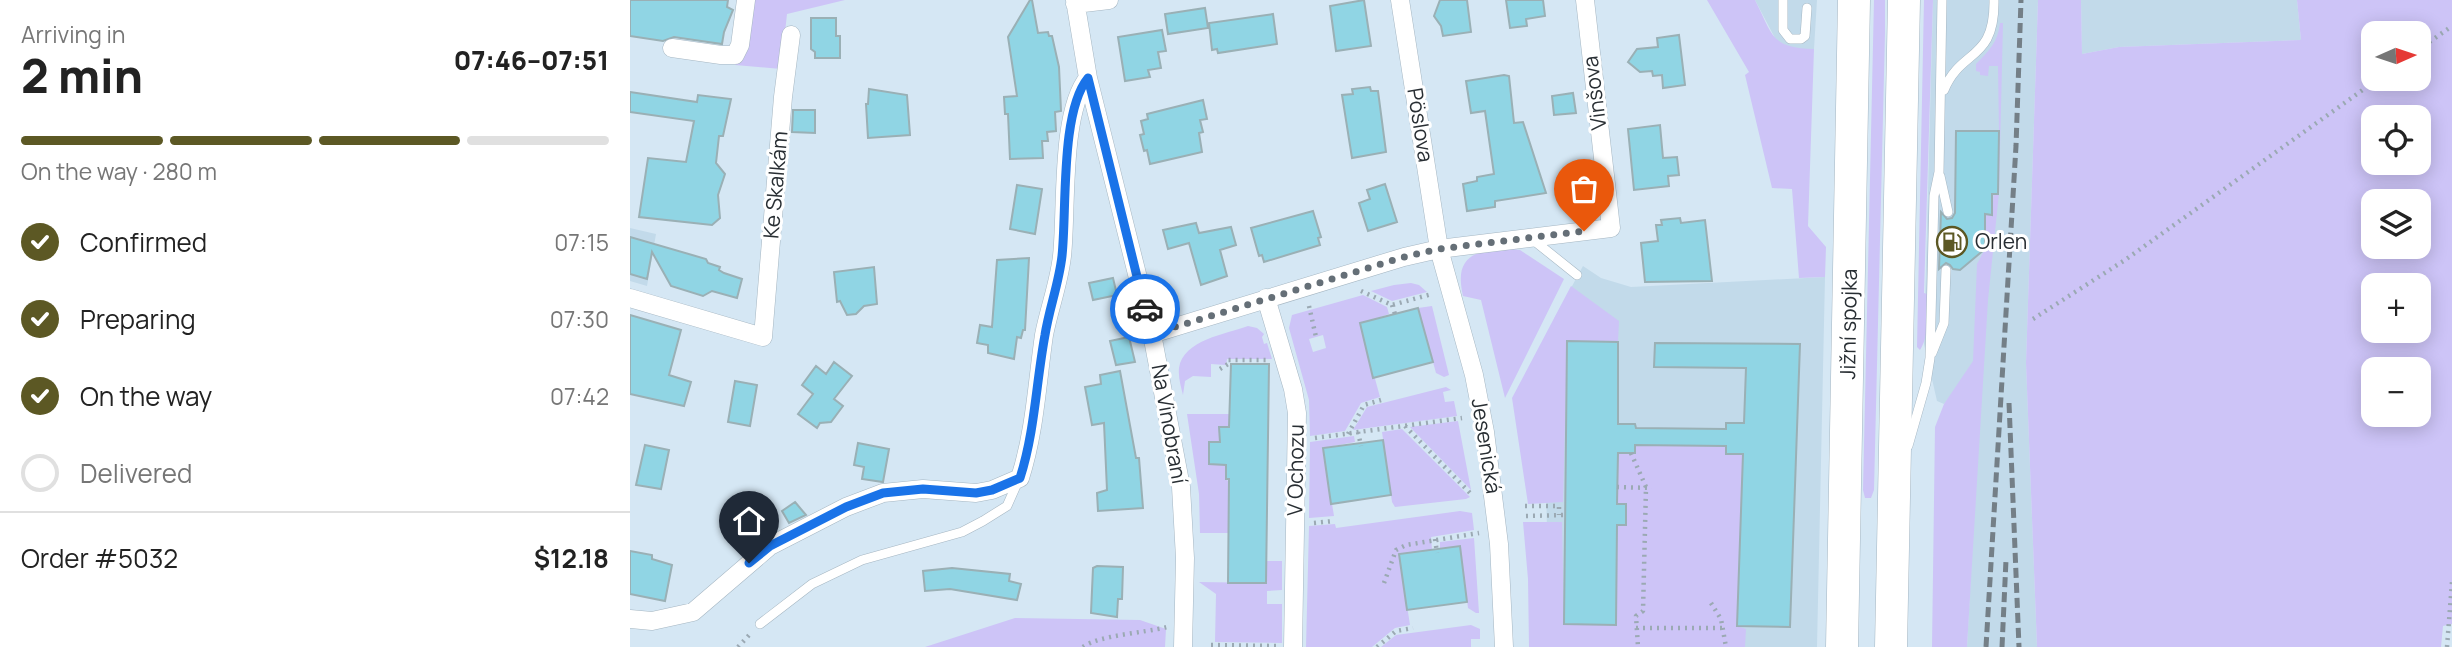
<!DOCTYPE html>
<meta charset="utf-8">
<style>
:root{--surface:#fff;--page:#f2f2f2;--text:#222;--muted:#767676;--line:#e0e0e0;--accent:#5c5824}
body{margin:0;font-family:Manrope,sans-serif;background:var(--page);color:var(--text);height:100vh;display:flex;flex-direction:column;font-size:26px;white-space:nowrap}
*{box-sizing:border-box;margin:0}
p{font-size:23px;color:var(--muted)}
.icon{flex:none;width:38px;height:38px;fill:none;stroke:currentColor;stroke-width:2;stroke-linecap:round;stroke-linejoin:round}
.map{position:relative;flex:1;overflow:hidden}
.details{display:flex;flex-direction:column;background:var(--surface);width:630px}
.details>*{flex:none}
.needle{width:46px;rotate:87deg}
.fabs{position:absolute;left:1731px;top:21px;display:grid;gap:14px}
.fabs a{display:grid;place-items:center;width:70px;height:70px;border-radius:14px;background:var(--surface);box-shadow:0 4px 18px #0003;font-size:35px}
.pin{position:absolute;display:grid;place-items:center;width:60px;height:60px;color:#fff;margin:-72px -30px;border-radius:50% 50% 50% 0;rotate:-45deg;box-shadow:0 0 7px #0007}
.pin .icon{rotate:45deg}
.courier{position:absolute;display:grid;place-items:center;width:70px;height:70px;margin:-35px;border:5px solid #1a73e8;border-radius:50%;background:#fff;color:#222;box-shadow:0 2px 9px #0007}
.overview em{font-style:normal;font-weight:800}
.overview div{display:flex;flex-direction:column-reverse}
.overview{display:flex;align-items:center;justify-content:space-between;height:119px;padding:0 21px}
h1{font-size:46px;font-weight:800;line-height:52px}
.bar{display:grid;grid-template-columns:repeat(4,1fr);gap:10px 7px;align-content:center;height:84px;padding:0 21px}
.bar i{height:9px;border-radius:5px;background:var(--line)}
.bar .on{background:var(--accent)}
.bar p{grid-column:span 4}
.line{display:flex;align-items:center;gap:18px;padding:0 21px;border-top:2px solid var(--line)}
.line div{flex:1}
ol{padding:0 21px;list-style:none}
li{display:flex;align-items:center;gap:21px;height:77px}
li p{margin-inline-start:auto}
li .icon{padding:7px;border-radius:50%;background:var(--accent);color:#fff;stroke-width:4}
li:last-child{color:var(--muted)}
li i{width:38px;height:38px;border:4px solid var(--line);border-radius:50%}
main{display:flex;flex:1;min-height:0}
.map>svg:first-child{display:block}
.built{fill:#c2daea}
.green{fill:#cdc4f7;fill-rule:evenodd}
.building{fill:#90d5e4;stroke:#9ab0b5;stroke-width:2}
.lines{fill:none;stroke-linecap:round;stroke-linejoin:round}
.lane-casing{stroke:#a5b6c2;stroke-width:10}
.street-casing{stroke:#a5b6c2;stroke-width:19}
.highway-casing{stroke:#a5b6c2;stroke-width:33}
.path{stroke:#9ba9b3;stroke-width:4.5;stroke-dasharray:2 5;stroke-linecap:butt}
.lane{stroke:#fff;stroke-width:9}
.street{stroke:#fff;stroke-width:18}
.highway{stroke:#fff;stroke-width:32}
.rail{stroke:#747f87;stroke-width:5;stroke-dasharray:10 5;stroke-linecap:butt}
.done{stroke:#656f77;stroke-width:7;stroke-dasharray:0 12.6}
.route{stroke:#1a73e8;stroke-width:9}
.labels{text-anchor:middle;stroke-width:6;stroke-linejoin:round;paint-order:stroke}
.street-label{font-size:21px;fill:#282e33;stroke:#fff}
.poi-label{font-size:21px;fill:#282e33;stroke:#fff;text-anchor:start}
</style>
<main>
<section class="details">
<div class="overview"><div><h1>2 min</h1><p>Arriving in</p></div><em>07:46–07:51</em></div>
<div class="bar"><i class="on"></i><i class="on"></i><i class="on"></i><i></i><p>On the way · 280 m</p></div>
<ol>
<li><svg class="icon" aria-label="check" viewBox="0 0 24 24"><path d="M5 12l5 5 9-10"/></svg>Confirmed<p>07:15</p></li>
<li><svg class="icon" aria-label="check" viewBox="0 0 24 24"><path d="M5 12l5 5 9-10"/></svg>Preparing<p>07:30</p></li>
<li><svg class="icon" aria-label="check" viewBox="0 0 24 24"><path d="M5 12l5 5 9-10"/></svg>On the way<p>07:42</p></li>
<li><i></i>Delivered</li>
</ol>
<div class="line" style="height:91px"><div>Order #5032</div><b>$12.18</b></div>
</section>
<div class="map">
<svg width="1822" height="647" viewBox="0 0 1822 647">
<rect width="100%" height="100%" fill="#d5e7f4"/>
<!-- built -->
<path class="built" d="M1125,0H1187L1184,49H1162L1146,40Z
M1303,0H1408L1396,363L1407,647H1337L1352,367L1314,404L1307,401L1294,344Z
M1451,0H1667L1671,40L1489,47L1452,54Z
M0,228L26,234L17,286L0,281Z
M953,266L971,278L1001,287L1195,277L1187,647H951L919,638L916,479L924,319Z"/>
<!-- green -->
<path class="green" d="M121,0H215L157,14L151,69L105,65L112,58Z
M1077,0H1125C1143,35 1140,48 1184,49L1178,226L1196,247L1195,277L1169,278L1162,189L1142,188L1115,75L1119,72Z
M1244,0H1255V33L1244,490L1241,498H1235L1233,490Z
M1294,0H1303L1294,293L1297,294C1297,312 1300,334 1290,350L1287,347Z
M1408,0H1451L1452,54L1489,47L1671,40L1667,0H1822V624L1813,626L1811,647H1407L1396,363ZM1743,33H1788V79H1743ZM1743,117H1788V163H1743ZM1788,201V247H1743V201ZM1743,285H1788V331H1743ZM1743,369H1788V415H1743Z
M1370,23H1373L1369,193L1358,300L1337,647H1302L1305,427L1314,404L1343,361L1347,264L1355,249V214H1362L1369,132L1368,66H1359L1358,76L1350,75V72L1346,71V64C1359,51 1368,42 1370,23Z
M871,248L890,250L934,279L875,398L851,300L833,296C825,261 839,252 871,248Z
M781,283L789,285L797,292L762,301L741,291L764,285Z
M941,286L989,321L988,342L937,341L933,502L898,504L882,398Z
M733,295L757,307L759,314L730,324L750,397L731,403L715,431L680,436L679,400L659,328L662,315ZM693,335L696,348L683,352L679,339Z
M802,306L819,375L814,377L806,373L788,308Z
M618,326L627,328L634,334L632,337L634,344L637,343L642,359H597L596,365L581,364V377L563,376L555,381L553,395C551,387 548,377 549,368C553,340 596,334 618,326Z
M816,387L821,390L813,392L815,402L824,401L827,416L723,430L737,407Z
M557,414H601L599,427L590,442H579V464L598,465L596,479L601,484L600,503L598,507L600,533H570L569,494Z
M828,421L841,490L780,427Z
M772,429L840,497L836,499L765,507L762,502L752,432Z
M724,436L725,442L693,448L704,516L679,518L680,442Z
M988,445L1096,446L1097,454H1104V446H1114L1107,626L1116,629L1115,647H899L898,579L893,522H932L934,624L985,625L987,525H996V504H987Z
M830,511L842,513L844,530L801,537L802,550L769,554L780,625L765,628L742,647H676L679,526L705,524L706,528Z
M844,538L849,613H846L838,608L830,546L810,548V542Z
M637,561H652V590L637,591V604H652V643L585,642L586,594L569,582L636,583Z
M385,618L510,620L536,629L535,647H295Z
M841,625L850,629V639H841V647H751L766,635Z"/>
<!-- building -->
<path class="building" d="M0,0H98L97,7L103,10L94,32L92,44L44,37L33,41L0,36Z
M400,0H402L408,33L418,32L419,36H422L429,67L431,111L425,112L426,131L417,132L418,141H412L413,158L380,159L378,114H375L374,97L387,96L378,37Z
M734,0L741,46L706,51L700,6Z
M810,0H837L841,32L813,36L811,26L804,16Z
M876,0H913L915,16L896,19L897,26L880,28Z
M575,8L578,28L538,34L535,14Z
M643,14L647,44L588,53L587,49L582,50L579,23Z
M181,18H206V36H210V58H185V52L181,49Z
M532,30L536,51L528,52L531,68L518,70L520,77L495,81L488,37Z
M1049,35L1055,85L1033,88L1032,75L1023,76L1022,71L1010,72L998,62L1007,49L1028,47L1027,38Z
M874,75L879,76L884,123L893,122L916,193L865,201V207L837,211L833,184L847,181V177L864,174L855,111L841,113L836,81Z
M740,87L741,91H748L756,152L722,158L712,95L723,94L722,89Z
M239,89L277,95L280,135L238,138L236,104H238Z
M0,92L67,102L68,95L101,99L93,136H89L86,163L95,174L88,195L90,218L82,225L9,217L18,158L56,162L64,121L0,112Z
M943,93L946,113L924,115L922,96Z
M573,100L577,119L570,120L573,132L569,133L572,152L520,164L517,150L514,151L510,135L514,134L511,121L518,119L517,114Z
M163,110H185V133L162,132Z
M1030,125L1033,158L1047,157L1049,175L1038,176L1039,186L1004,190L998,129Z
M1326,131H1369L1368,194H1362V215L1355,214V249L1330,270L1323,269L1320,265L1316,263L1309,269L1311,212L1317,219L1322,218L1325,213Z
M755,184L767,222L738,231L729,203L740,199L737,190Z
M387,185L412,189L405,234L380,229Z
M683,211L691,237L688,238L690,245L634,262L632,255L629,256L621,228Z
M1050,218L1051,223L1075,220L1082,281L1015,282L1011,243L1028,241L1026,225H1032L1031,220Z
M566,223L569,233L601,227L606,245L590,250L597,276L571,285L559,243L538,249L533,230Z
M0,237L76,259L78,263L90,267L89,270L94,273L112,279L107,298L82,291L73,296L41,286L22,252L17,279L0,274Z
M399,258L395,330H393L391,338L387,337L384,359L358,353V345L347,343L350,325L362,327L367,260Z
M244,267L247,304L234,306L226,314L217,315L210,301L207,302L204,272Z
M483,278L487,295L463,300L459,283Z
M788,308L803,362L743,378L730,323Z
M0,315L51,330L39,375L61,382L54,406L0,394Z
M499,337L505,362L486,365L480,341Z
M937,341L988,342V424H1005L1006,428L1096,429V423H1114L1116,368L1024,367L1025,343L1170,344L1160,627L1107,626L1113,454H1096V446L1005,445V453H988L987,504H996V525H987L986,625L934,624Z
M204,362L222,376L204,399L213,406L201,422L190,423L187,428L168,414L183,394L172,385L186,366L196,374Z
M601,364H639L636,583H598L599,479H596V465L579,464V442H590L589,427H599Z
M490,371L506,458H509L513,508L468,511L467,493L477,490L474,423L462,425L455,387L471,384L470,375Z
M105,381L127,385L120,426L98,422Z
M753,440L761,495L701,504L693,448Z
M228,443L259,449L253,482L232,479L234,467L224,465Z
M15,445L39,450L31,489L6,485Z
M165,502L176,515L159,523L152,511Z
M830,546L837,602L777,610L769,554Z
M0,551L22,555V559L42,565L35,601L0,594Z
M467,566L493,567L492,599H488L487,617L461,613L463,568Z
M322,568L380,574L379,581L391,584L387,600L320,589L295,591L293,571Z"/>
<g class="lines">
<!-- lane casing -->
<g class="lane-casing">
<path id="lane" d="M1153,0V30L1160,39H1171L1175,36L1177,8
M1314,90C1331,48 1365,62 1364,0
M1310,176L1318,212
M902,239L947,275
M1302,353L1314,323L1316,270
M1278,446L1296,383L1300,358L1304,196L1309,172L1312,0
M130,624L182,584L232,560L332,532L353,521L377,506L389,479"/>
</g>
<!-- street casing -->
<g class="street-casing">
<path id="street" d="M445,0L458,78L522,334L551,487L555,558L553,647
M770,0L809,249L844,375L855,432L869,544L874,647
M445,4L479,0
M42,48L91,55H105L110,45L116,0
M0,298L133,337L153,97L161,35
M636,298L663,389L667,413L663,647
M522,334L774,257L809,249L981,228L955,0
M0,619L22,621L63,612L140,546L216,507L253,493L293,489L346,493L362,490L390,478C405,431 407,383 414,335C419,309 429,283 432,256C437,211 430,112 458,78"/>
</g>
<!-- highway casing -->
<g class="highway-casing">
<path id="highway" d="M1212,647L1224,0
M1261,647L1274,0"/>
</g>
<!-- path -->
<path class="path" d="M1788,50L1822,26
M731,291L762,305L802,294
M762,305L766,317
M679,306L686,337
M1403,319L1495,260L1748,79
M590,369L598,364V360H637
M775,426L843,496
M728,432L731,446
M718,434L734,405L751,400
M685,438L832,418
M1001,453L1016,487L1013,611L1006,616L1008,647
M987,487L1022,488
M895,506H929V515
M896,516L935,515
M684,523L704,521
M805,539L807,553
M754,583L766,550L776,545L849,533
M1081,603L1091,619L1096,647
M1006,628H1093
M581,645L647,646
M108,647L122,632
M453,647C469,635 514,633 537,627
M747,647L766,631L783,628
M1817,647L1822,582"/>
<!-- lane -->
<use href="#lane" class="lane"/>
<!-- street -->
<use href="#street" class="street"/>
<!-- highway -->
<use href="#highway" class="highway"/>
<!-- rail -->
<path class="rail" d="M1379,403L1389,647
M1356,647L1386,146L1391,0
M1372,647L1376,560"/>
</g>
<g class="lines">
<!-- done -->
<path class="done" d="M515,309L522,334L774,257L809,249L954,231"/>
<!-- route -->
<path class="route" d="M119,563L140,546L216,507L253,493L293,489L346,493L362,490L390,478C405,431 406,383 415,335C419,309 429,283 432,256C437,211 430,112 458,78L515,309"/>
</g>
<!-- icons -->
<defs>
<g id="fuel-ring" transform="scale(1.575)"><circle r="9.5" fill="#fff" stroke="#5c5824" stroke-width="1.5"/><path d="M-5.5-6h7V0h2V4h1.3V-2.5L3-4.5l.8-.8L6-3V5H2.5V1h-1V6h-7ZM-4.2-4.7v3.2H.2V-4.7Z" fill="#5c5824"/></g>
</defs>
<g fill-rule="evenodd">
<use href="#fuel-ring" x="1322" y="242"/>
</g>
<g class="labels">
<!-- street labels -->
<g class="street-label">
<text transform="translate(965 93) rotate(-97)" y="7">Vinšova</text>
<text transform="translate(790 125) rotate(81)" y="7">Pöslova</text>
<text transform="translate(146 185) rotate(-85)" y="7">Ke Skalkám</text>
<text transform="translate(1219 324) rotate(-89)" y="7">Jižní spojka</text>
<text transform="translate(539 424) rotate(80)" y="7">Na Vinobraní</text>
<text transform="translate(856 446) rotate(81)" y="7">Jesenická</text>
<text transform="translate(666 470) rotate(-89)" y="7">V Ochozu</text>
</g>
<!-- poi labels -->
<g class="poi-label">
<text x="1345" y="249">Orlen</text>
</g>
</g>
</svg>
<div class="fabs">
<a><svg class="needle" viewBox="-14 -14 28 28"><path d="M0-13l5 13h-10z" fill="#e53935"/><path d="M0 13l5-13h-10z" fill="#767676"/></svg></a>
<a><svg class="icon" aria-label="locate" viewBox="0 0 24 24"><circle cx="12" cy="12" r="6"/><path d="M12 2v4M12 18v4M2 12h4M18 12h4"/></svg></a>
<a><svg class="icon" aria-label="layers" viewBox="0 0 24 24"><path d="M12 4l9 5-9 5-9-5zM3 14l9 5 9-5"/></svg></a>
<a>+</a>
<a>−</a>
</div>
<div class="pin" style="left:954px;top:231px;background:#ea580c"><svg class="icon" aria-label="bag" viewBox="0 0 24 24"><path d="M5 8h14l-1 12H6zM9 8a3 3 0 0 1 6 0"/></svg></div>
<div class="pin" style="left:119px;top:563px;background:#1f2937"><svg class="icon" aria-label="home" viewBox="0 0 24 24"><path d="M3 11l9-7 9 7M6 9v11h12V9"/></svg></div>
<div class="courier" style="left:515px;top:309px"><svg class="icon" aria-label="car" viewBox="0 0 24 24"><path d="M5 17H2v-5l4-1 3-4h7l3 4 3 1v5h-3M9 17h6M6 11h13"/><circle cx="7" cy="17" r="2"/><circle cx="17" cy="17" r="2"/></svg></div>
</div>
</main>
